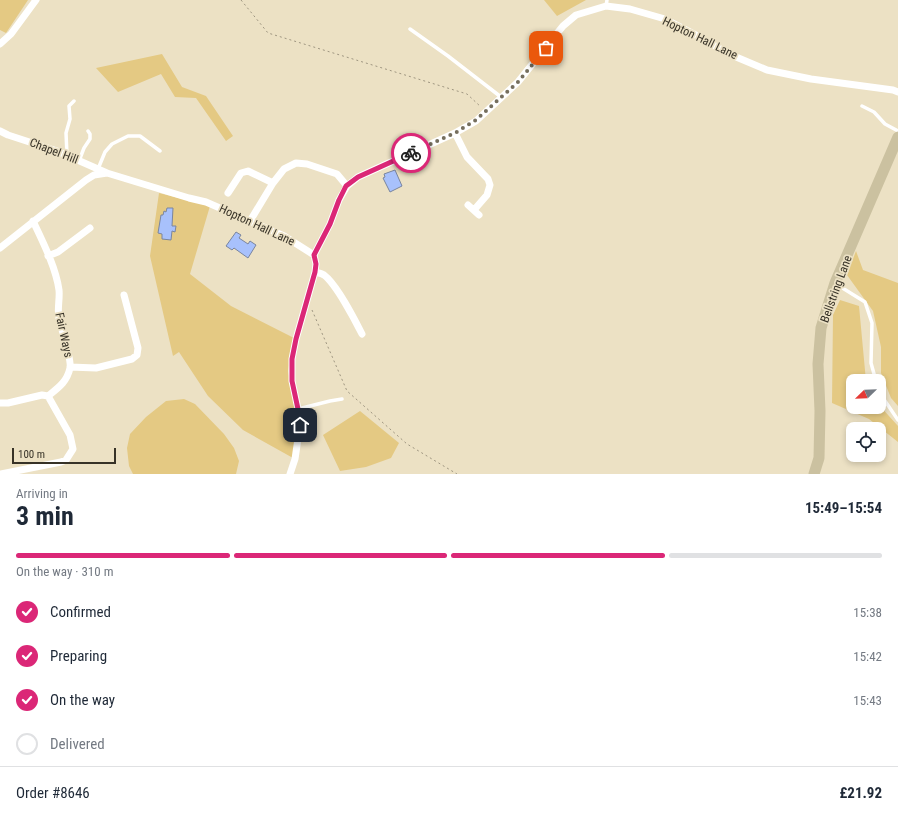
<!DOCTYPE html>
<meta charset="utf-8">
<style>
:root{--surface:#fff;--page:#f2f2f3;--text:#1f2937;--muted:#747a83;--line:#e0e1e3;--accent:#db2777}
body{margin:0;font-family:"Roboto Condensed",sans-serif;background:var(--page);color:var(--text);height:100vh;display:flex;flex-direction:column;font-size:15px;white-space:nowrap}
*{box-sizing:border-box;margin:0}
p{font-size:13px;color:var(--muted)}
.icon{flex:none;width:22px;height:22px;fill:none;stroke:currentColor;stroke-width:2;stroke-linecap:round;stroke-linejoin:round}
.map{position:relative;height:474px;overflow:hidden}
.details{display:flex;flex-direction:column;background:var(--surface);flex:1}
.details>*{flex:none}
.needle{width:26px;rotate:247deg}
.buttons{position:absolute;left:846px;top:374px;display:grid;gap:8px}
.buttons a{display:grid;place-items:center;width:40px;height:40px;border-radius:8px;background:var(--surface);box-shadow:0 2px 6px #0003;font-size:20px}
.scale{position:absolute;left:12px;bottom:10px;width:104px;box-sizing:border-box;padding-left:4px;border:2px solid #373227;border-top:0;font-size:11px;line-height:14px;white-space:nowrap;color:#373227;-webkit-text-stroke:3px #ece1c4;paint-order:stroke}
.pin{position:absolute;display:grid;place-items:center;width:34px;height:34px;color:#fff;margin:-17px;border-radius:8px;box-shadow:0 2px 6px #0006}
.courier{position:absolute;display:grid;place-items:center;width:40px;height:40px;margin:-20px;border:3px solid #db2777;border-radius:50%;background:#fff;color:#222;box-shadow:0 1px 5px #0007}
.headline em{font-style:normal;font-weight:700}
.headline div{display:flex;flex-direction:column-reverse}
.headline{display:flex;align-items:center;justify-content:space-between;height:68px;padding:0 16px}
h1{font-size:26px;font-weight:700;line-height:30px}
.bar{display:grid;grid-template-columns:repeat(4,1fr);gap:6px 4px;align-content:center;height:48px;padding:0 16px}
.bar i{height:5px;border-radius:3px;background:var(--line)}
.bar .selected{background:var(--accent)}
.bar p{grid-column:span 4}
.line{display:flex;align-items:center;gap:10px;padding:0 16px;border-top:1px solid var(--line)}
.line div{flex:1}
ol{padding:0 16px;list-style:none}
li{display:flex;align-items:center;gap:12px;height:44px}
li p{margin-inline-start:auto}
li .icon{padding:4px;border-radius:50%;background:var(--accent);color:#fff;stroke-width:4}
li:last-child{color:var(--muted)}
li i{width:22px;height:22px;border:2px solid var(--line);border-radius:50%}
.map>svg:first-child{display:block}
.green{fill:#e4c983}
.building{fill:#a8c1fc;stroke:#7a859e}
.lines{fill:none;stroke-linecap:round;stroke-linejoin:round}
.path{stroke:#9e9580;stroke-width:1;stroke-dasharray:2 3;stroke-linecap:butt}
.service{stroke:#fff;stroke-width:3.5}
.minor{stroke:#fff;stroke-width:7}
.secondary{stroke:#cbc1a0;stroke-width:11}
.done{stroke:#766f5e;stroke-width:4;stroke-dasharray:0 7.2}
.route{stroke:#db2777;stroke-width:5}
.labels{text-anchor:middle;stroke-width:3.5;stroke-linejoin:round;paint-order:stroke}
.street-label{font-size:12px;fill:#373227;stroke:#ece1c4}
</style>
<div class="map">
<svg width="898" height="474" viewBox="0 0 898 474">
<rect width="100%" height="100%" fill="#ece1c4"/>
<!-- green -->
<path class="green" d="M0,0H28L6,33L0,30Z
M544,0H586L557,16Z
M162,54L182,87L206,96L233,136L226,141L196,98L175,97L161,74L118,92L96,68Z
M159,193L210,206L190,274L231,306L294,338L288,371L296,411L297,425L293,458L243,430L208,396L179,352L173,356L150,256Z
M856,251L863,270L898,283V406L891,398L881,373V347L873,311L847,275Z
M840,300L859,306L866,381H853V407H879V405L898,426V442L869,419L832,403L833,315Z
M184,399L195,404L224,434L234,448L239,461L236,474H133L129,466L127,448L130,434L146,417L166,401Z
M360,411L399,443L391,458L366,467L340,471L323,435Z"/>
<!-- building -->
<path class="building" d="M395,170L402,186L390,192L383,178L385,177L384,174Z
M167,208H173L172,226H176L175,232L172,231L171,240L162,239V234L158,233L161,215H163L164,211L166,212Z
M236,232L241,235L239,238L248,244L250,241L256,245L248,258L234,248L232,250L226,246Z"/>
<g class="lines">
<!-- path -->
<path class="path" d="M241,0L268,33L467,94L481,107
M312,310L347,391L407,444L457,474"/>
<!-- service -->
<path class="service" d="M606,6L607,0
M410,29L448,56L501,97
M862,106L874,112L885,124L898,131
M67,155L66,133L70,119L69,106L74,101
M79,161L84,148L90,139V134L88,131
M98,169L105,152L112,144L128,136H140L160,151
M836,284L865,302L872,323L871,363L876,381
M879,392L898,420
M298,409L330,401L342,399"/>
<!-- minor -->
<path class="minor" d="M0,44L11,34L36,0
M0,131L8,135L57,151L107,173
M455,133L467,157L488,179L490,185L487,195L474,210
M228,193L241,173L248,171L273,183
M468,205L479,215
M33,221C43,242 56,268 59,290C60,299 57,309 59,318C61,329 72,359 70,368C67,382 58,388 48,396
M250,221L273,183L284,169L296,163L307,164L337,174L347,186
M0,248L86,180L94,175L107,173L189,198L206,202L284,236L314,255
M314,255L330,224L339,200L347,186L358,177L455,133L476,121L518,82L563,26L576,15L606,6L630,9L665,19L696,35L729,54L767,70L811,79L893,90L898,92
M48,256L58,252L90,228
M315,272C318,273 321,273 324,275C336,284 355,320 362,334
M70,367L96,368L132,359L137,355L138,348L124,295
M0,403H8L42,395L48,396L70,435L73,449L66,460L61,462L1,474
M290,474L295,459L300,425L298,409L292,381V359L296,339L315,272L316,264L314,255"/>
<!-- secondary -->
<path class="secondary" d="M814,474L819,458L820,411L818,364L821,328L835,283L898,137"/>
</g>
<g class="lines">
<!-- done -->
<path class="done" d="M411,153L455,133L476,120L518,82L546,48"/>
<!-- route -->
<path class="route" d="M300,425L298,409L292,381V359L296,339L315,272L316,264L314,255L330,224L339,200L346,186L358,177L411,153"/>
</g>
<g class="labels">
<!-- street labels -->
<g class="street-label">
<text transform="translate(700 38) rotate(26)" y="4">Hopton Hall Lane</text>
<text transform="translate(54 151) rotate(21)" y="4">Chapel Hill</text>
<text transform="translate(257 225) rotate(25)" y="4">Hopton Hall Lane</text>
<text transform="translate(836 289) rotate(-70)" y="4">Bellstring Lane</text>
<text transform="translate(64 335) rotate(78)" y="4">Fair Ways</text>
</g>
</g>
</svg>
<div class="buttons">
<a><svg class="needle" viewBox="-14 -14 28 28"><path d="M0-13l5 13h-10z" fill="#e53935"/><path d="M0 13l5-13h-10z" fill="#747a83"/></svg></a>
<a><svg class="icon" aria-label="locate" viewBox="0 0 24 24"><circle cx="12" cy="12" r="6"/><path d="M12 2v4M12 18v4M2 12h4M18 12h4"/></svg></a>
</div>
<div class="scale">100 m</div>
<div class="pin" style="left:546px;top:48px;background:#ea580c"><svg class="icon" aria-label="bag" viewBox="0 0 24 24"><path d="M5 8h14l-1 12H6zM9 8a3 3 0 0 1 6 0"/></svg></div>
<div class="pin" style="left:300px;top:425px;background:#1f2937"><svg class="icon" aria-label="home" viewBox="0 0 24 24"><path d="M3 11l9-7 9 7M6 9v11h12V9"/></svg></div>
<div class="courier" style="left:411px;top:153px"><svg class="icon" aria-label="bike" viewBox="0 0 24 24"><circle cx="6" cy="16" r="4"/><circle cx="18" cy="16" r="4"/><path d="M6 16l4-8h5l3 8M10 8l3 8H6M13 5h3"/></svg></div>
</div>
<section class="details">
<div class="headline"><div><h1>3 min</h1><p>Arriving in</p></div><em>15:49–15:54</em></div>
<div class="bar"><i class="selected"></i><i class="selected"></i><i class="selected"></i><i></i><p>On the way · 310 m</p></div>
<ol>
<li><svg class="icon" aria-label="check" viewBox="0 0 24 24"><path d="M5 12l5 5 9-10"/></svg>Confirmed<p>15:38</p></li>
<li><svg class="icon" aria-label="check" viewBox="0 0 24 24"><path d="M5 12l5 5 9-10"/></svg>Preparing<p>15:42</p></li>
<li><svg class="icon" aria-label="check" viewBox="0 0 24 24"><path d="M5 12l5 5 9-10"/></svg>On the way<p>15:43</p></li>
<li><i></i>Delivered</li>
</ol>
<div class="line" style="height:52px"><div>Order #8646</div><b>£21.92</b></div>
</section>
